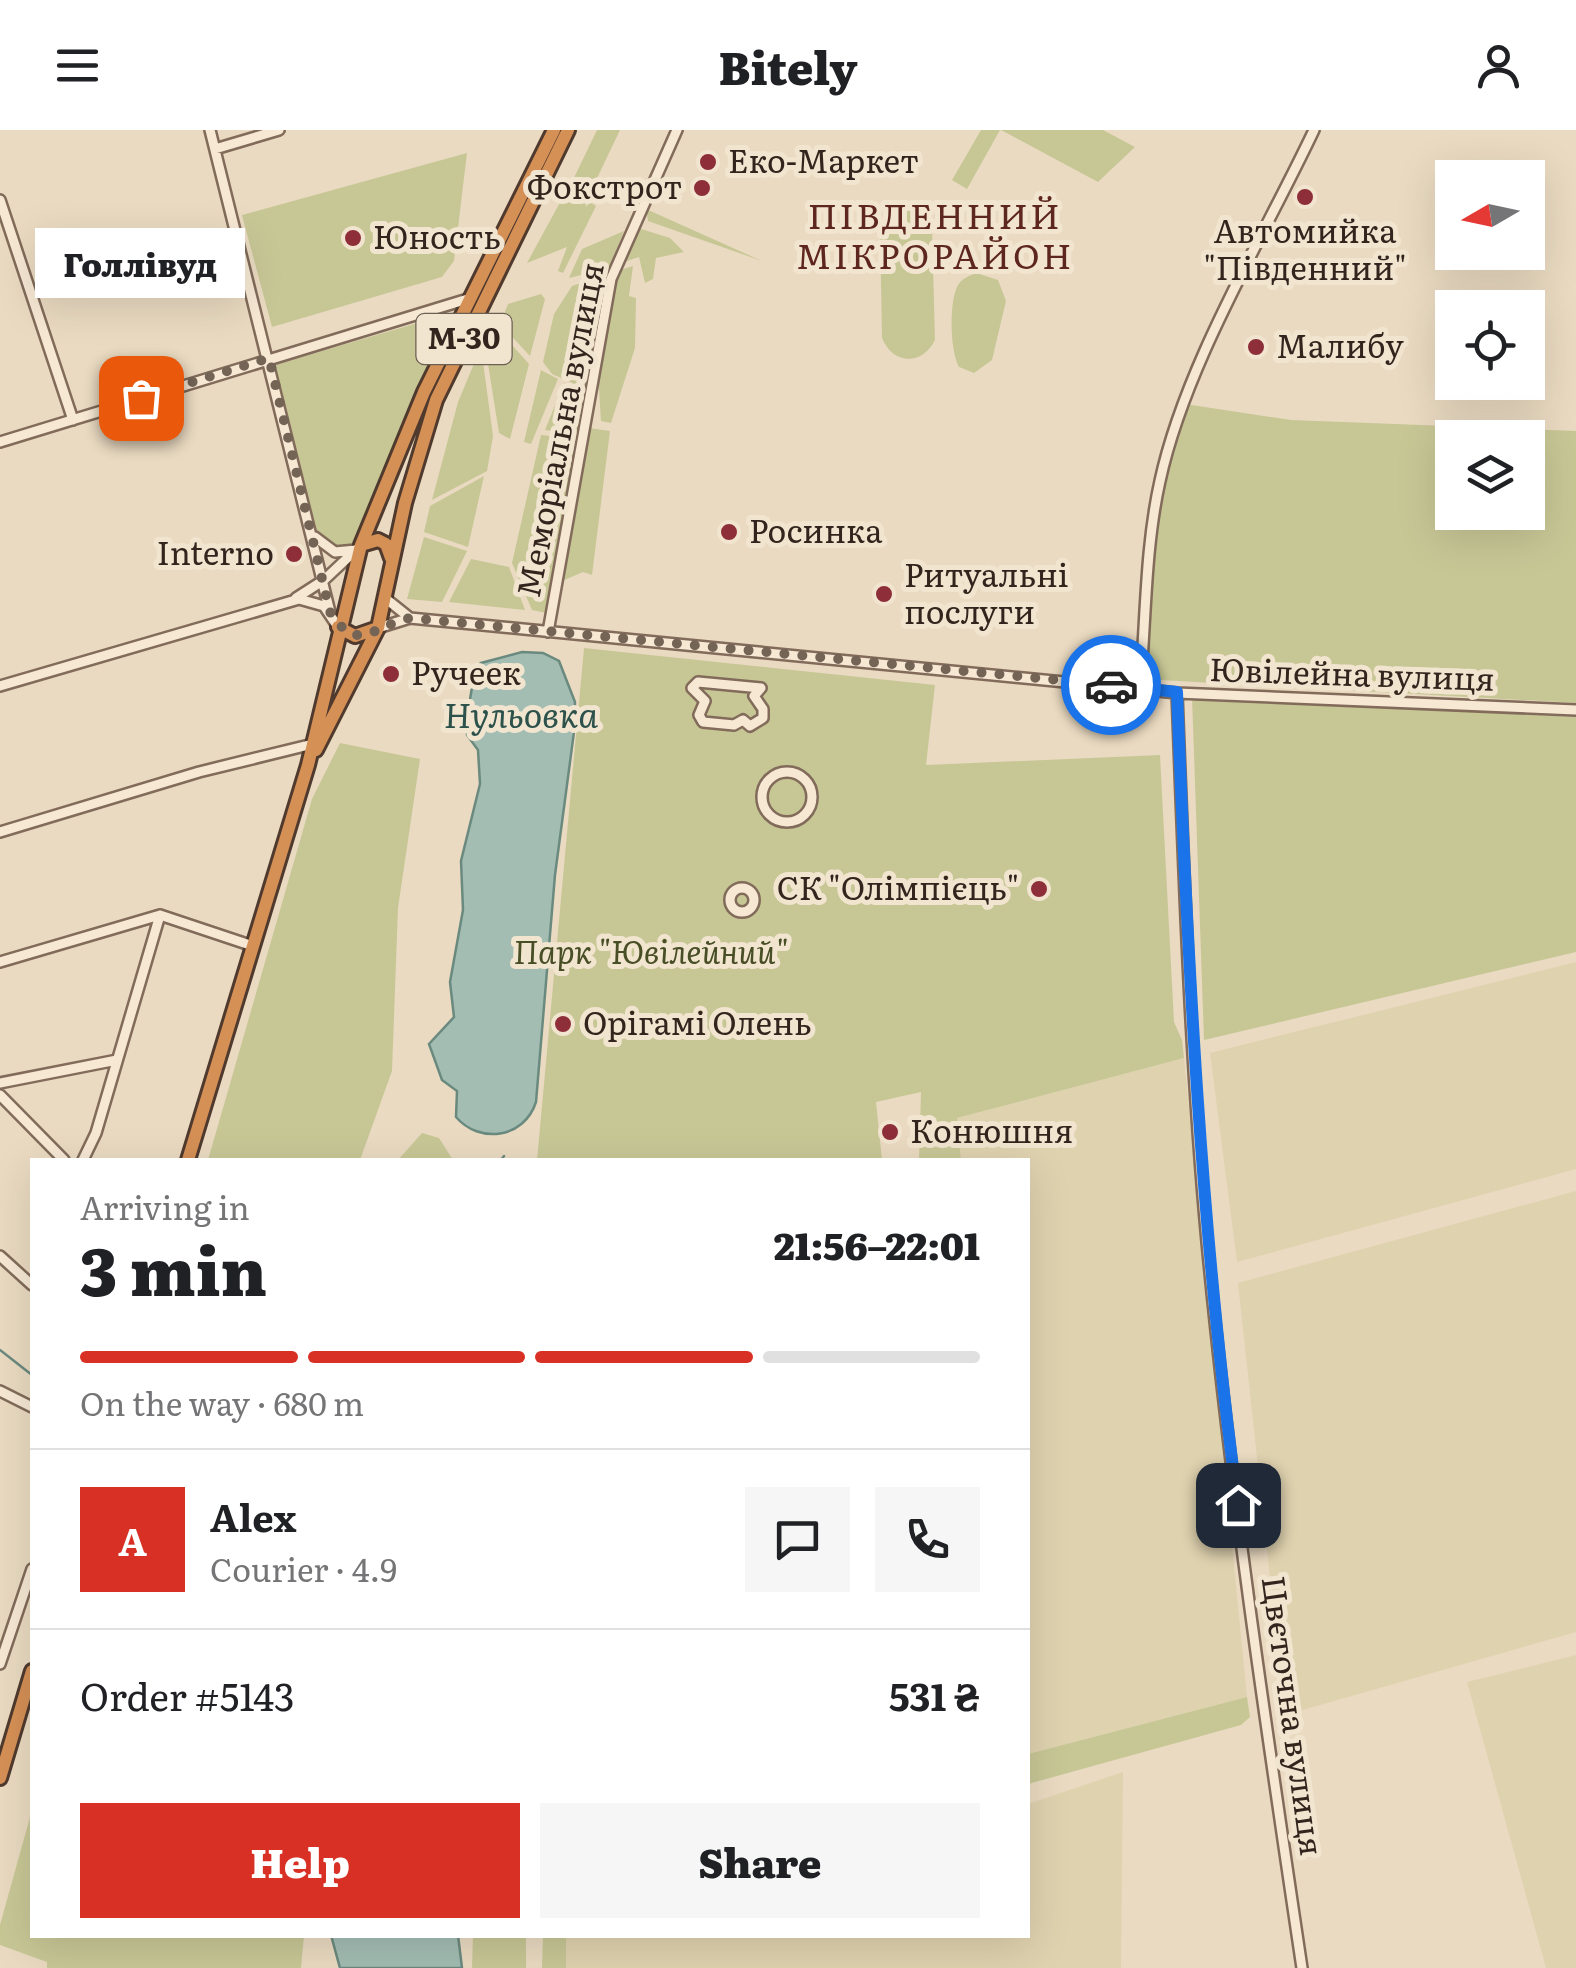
<!DOCTYPE html>
<meta charset="utf-8">
<style>
:root{--surface:#fff;--page:#f6f6f6;--text:#202124;--muted:#757577;--line:#e0e0e0;--accent:#d93025}
body{margin:0;font-family:Literata,serif;background:var(--page);color:var(--text);height:100vh;display:flex;flex-direction:column;font-size:38px;white-space:nowrap}
*{box-sizing:border-box;margin:0}
p{font-size:32px;color:var(--muted)}
.icon{flex:none;width:55px;height:55px;fill:none;stroke:currentColor;stroke-width:2;stroke-linecap:round;stroke-linejoin:round}
.map{position:relative;flex:1;overflow:hidden}
.panel{position:absolute;left:30px;top:1028px;width:1000px;height:780px;display:flex;flex-direction:column;background:var(--surface);border-radius:0px;box-shadow:0 10px 40px #0002}
.panel>*{flex:none}
.needle{width:65px;rotate:261deg}
.buttons{position:absolute;left:1435px;top:30px;display:grid;gap:20px}
.buttons a{display:grid;place-items:center;width:110px;height:110px;border-radius:0px;background:var(--surface);box-shadow:0 10px 40px #0002;font-size:50px}
.pin{position:absolute;display:grid;place-items:center;width:85px;height:85px;color:#fff;margin:-42px;border-radius:20px;box-shadow:0 5px 15px #0006}
.courier{position:absolute;display:grid;place-items:center;width:100px;height:100px;margin:-50px;border:8px solid #1a73e8;border-radius:50%;background:#fff;color:#222;box-shadow:0 2px 12px #0007}
.bubble{position:absolute;height:70px;border-radius:0px;background:var(--surface);box-shadow:0 10px 40px #0002;font-size:32px;font-weight:800;line-height:70px;text-align:center}
.head em{font-style:normal;font-weight:800}
.head div{display:flex;flex-direction:column-reverse}
.head{display:flex;align-items:center;justify-content:space-between;height:170px;padding:0 50px}
h1{font-size:65px;font-weight:800;line-height:75px}
.bar{display:grid;grid-template-columns:repeat(4,1fr);gap:15px 10px;align-content:center;height:120px;padding:0 50px}
.bar i{height:12px;border-radius:8px;background:var(--line)}
.bar .selected{background:var(--accent)}
.bar p{grid-column:span 4}
.line{display:flex;align-items:center;gap:25px;padding:0 50px;border-top:2px solid var(--line)}
.line div{flex:1}
.round{display:grid;place-items:center;flex:none;width:105px;height:105px;border-radius:0px;background:var(--page)}
.primary-button{display:flex;gap:20px;margin-top:auto;padding:20px 50px}
.primary-button a{flex:1;height:115px;border-radius:0px;background:var(--accent);color:#fff;font-size:40px;font-weight:800;line-height:115px;text-align:center}
.primary-button a+a{background:var(--page);color:var(--text)}
header{display:flex;justify-content:space-between;align-items:center;height:130px;padding:0 50px;background:var(--surface);font-size:45px;font-weight:800}
.map>svg:first-child{display:block}
.farmland{fill:#dfd2af}
.green{fill:#c7c796;fill-rule:evenodd}
.water{fill:#a3bdb3;stroke:#6b8a7f;stroke-width:2.5}
.lines{fill:none;stroke-linecap:round;stroke-linejoin:round}
.stream{stroke:#6b8a7f;stroke-width:2.5}
.minor-casing{stroke:#826b5a;stroke-width:14}
.highway-casing{stroke:#503a2e;stroke-width:18}
.minor{stroke:#f6e8d3;stroke-width:9}
.highway{stroke:#d59056;stroke-width:12}
.done{stroke:#736456;stroke-width:10;stroke-dasharray:0 18}
.route{stroke:#1a73e8;stroke-width:12}
.poi-dot{fill:#8d2e38;stroke:#f2e5d0;stroke-width:4}
.labels{text-anchor:middle;stroke-width:10;stroke-linejoin:round;paint-order:stroke}
.shield{fill:#f2e5d0;stroke:#6c5f53;stroke-width:2.5}
.shield-label{font-size:30px;font-weight:bold;fill:#33251d}
.poi-label{font-size:32px;fill:#33251d;stroke:#f2e5d0;text-anchor:start}
.street-label{font-size:32px;fill:#33251d;stroke:#f2e5d0}
.park-label{font-size:32px;font-style:italic;fill:#484e25;stroke:#f2e5d0}
.neighbourhood-label{font-size:35px;letter-spacing:2.5px;fill:#5d261f;stroke:#f2e5d0}
.water-label{font-size:35px;font-style:italic;fill:#2d524c;stroke:#f2e5d0}
</style>
<header><svg class="icon" aria-label="menu" viewBox="0 0 24 24"><path d="M4 6h16M4 12h16M4 18h16"/></svg>Bitely<svg class="icon" aria-label="person" viewBox="0 0 24 24"><circle cx="12" cy="8" r="4"/><path d="M4 21q1-7 8-7t8 7"/></svg></header>
<div class="map">
<svg width="1576" height="1838" viewBox="0 0 1576 1838">
<rect width="100%" height="100%" fill="#eadac1"/>
<!-- farmland -->
<path class="farmland" d="M1576,832V1039L1237,1132L1210,923Z
M1184,928L1247,1567L1028,1624V1030H961L957,988Z
M1576,1061V1502L1285,1585L1238,1153Z
M1576,1525V1838H1546L1467,1552Z
M1123,1642L1121,1838H566V1807L583,1805H1028V1674Z"/>
<!-- green -->
<path class="green" d="M597,0H620L589,65L570,56Z
M981,0H1000L967,59L952,50Z
M1001,0H1103L1135,17L1098,52Z
M467,23L454,131L442,147L272,197L242,85Z
M564,65L586,70V77L590,72L596,76L563,143L558,141L567,117L527,133Z
M903,76L924,82L932,98L935,210C922,236 893,235 882,208L880,100L887,84Z
M646,79L762,131L648,91Z
M638,98L670,108L684,122L656,128L653,149L645,153L639,127L621,133Z
M624,101L609,138L569,148L582,119Z
M633,136L629,166L636,168L635,218L611,293L601,291L598,243L590,245L586,259L552,244L543,232L554,184L572,156L601,146L594,165L604,160L603,165H613L620,140Z
M976,143L998,150L1006,171L992,230L974,243L959,237C950,221 949,174 957,157C961,149 968,146 976,143Z
M541,164L545,169L530,226L500,194L508,174Z
M455,182L417,259L354,413L340,421L313,398L271,236Z
M495,196L529,234L510,309L499,303L485,215Z
M481,217L493,306L487,341L432,370L458,272Z
M541,240L558,249L531,314L524,312Z
M564,253L585,261L547,483L532,480L512,433L541,305L571,308L566,303L545,300Z
M1185,274L1291,290L1576,301V573L1142,549L1154,390ZM1452,308H1528V382H1452Z
M589,298L610,301L592,445L583,442L562,451Z
M484,346L468,417L424,402L430,376Z
M424,407L467,421L442,472L407,469Z
M471,429L509,437L525,480L449,472Z
M584,518L935,555L926,635L1160,625L1174,892L1182,910L1184,928L957,988L961,1030H919L921,962L876,972L882,1030H537Z
M1192,567L1576,587V822L1204,910Z
M340,613L420,629L398,778L392,941L360,1030H208L312,669Z
M422,1003L439,1008L453,1030H398Z
M1247,1567L1250,1587L1241,1595L1028,1654V1624Z
M32,1680V1805H304L301,1838H47V1832L0,1815V1795Z
M473,1805H526V1838H472Z
M543,1805H583L566,1807V1838H542Z"/>
<!-- water -->
<path class="water" d="M522,522L543,523L559,531L575,572L574,602L555,745L536,972C524,1009 479,1014 456,987L457,961L442,950L429,914L454,887L450,852L463,780L461,731L480,654L478,620L467,605L469,576L475,538L481,533Z
M331,1805H458L462,1838H340Z"/>
<g class="lines">
<!-- stream -->
<path class="stream" d="M501,1030L504,1026
M0,1220L32,1245"/>
<!-- minor casing -->
<g class="minor-casing">
<path id="minor" d="M210,0L330,482
M215,19L279,0
M0,70L73,290
M0,312L471,168
M315,407L335,422L356,420
M296,468L324,450L357,419
M385,468L410,488
M378,498L410,488L1177,563L1576,580
M548,502L611,149L677,0
M698,552L761,558L754,566L763,579V588L750,596L743,590L734,595L703,592L699,585L705,571L692,558Z
M0,556L299,469L324,476L338,497
M1140,558C1146,490 1145,418 1160,351C1185,235 1263,108 1314,0
M1177,563C1184,746 1190,929 1207,1112C1230,1355 1266,1597 1302,1838
M762 667a25 25 0 1 1 50 0a25 25 0 1 1-50 0Z
M0,702L199,642L313,614
M730 770a12 12 0 1 1 24 0a12 12 0 1 1-24 0Z
M0,832L160,785L253,816
M0,953L117,930
M0,965L64,1030
M83,1030L96,1003L160,785
M0,1126L32,1155
M0,1261L32,1277
M0,1534L32,1439"/>
</g>
<!-- highway casing -->
<g class="highway-casing">
<path id="highway" d="M361,415L378,410L386,414L391,428
M338,497L355,506L378,498
M316,620L378,498L405,373L436,270L568,0
M188,1030L308,635L361,415L424,262L554,0
M0,1648L32,1541"/>
</g>
<!-- minor -->
<use href="#minor" class="minor"/>
<!-- highway -->
<use href="#highway" class="highway"/>
</g>
<g class="lines">
<!-- done -->
<path class="done" d="M141,268L269,228L330,482C358,524 369,498 410,488L1111,555"/>
<!-- route -->
<path class="route" d="M1111,555L1177,562C1188,835 1201,1105 1238,1375"/>
</g>
<!-- markers -->
<g class="poi-dot">
<circle cx="708" cy="32" r="10"/>
<circle cx="702" cy="58" r="10"/>
<circle cx="1305" cy="67" r="10"/>
<circle cx="353" cy="108" r="10"/>
<circle cx="1256" cy="217" r="10"/>
<circle cx="729" cy="402" r="10"/>
<circle cx="294" cy="424" r="10"/>
<circle cx="884" cy="464" r="10"/>
<circle cx="391" cy="544" r="10"/>
<circle cx="1039" cy="759" r="10"/>
<circle cx="563" cy="894" r="10"/>
<circle cx="890" cy="1002" r="10"/>
</g>
<g class="labels">
<!-- shield labels -->
<rect class="shield" x="416.5" y="184" width="95" height="50" rx="8"/>
<g class="shield-label">
<text x="464" y="219">М-30</text>
</g>
<!-- poi labels -->
<g class="poi-label">
<text x="728" y="43">Еко-Маркет</text>
<text x="682" y="69" text-anchor="end">Фокстрот</text>
<text x="1305" y="113" text-anchor="middle">Автомийка<tspan x="1305" dy="37">"Південний"</tspan></text>
<text x="373" y="119">Юность</text>
<text x="1276" y="228">Малибу</text>
<text x="749" y="413">Росинка</text>
<text x="274" y="435" text-anchor="end">Interno</text>
<text x="904" y="457">Ритуальні<tspan x="904" dy="37">послуги</tspan></text>
<text x="411" y="555">Ручеек</text>
<text x="1019" y="770" text-anchor="end">СК "Олімпієць"</text>
<text x="583" y="905">Орігамі Олень</text>
<text x="910" y="1013">Конюшня</text>
</g>
<!-- street labels -->
<g class="street-label">
<text transform="translate(561 300) rotate(-79)" y="11">Меморіальна вулиця</text>
<text transform="translate(1352 545) rotate(2)" y="11">Ювілейна вулиця</text>
<text transform="translate(1292 1586) rotate(82)" y="11">Цвєточна вулиця</text>
</g>
<!-- park labels -->
<g class="park-label">
<text x="651" y="834">Парк "Ювілейний"</text>
</g>
<!-- neighbourhood labels -->
<g class="neighbourhood-label">
<text x="935" y="99">ПІВДЕННИЙ<tspan x="935" dy="40">МІКРОРАЙОН</tspan></text>
</g>
<!-- water labels -->
<g class="water-label">
<text x="521" y="598">Нульовка</text>
</g>
</g>
</svg>
<div class="buttons">
<a><svg class="needle" viewBox="-14 -14 28 28"><path d="M0-13l5 13h-10z" fill="#e53935"/><path d="M0 13l5-13h-10z" fill="#757577"/></svg></a>
<a><svg class="icon" aria-label="locate" viewBox="0 0 24 24"><circle cx="12" cy="12" r="6"/><path d="M12 2v4M12 18v4M2 12h4M18 12h4"/></svg></a>
<a><svg class="icon" aria-label="layers" viewBox="0 0 24 24"><path d="M12 4l9 5-9 5-9-5zM3 14l9 5 9-5"/></svg></a>
</div>
<div class="pin" style="left:141px;top:268px;background:#ea580c"><svg class="icon" aria-label="bag" viewBox="0 0 24 24"><path d="M5 8h14l-1 12H6zM9 8a3 3 0 0 1 6 0"/></svg></div>
<div class="pin" style="left:1238px;top:1375px;background:#1f2937"><svg class="icon" aria-label="home" viewBox="0 0 24 24"><path d="M3 11l9-7 9 7M6 9v11h12V9"/></svg></div>
<div class="courier" style="left:1111px;top:555px"><svg class="icon" aria-label="car" viewBox="0 0 24 24"><path d="M5 17H2v-5l4-1 3-4h7l3 4 3 1v5h-3M9 17h6M6 11h13"/><circle cx="7" cy="17" r="2"/><circle cx="17" cy="17" r="2"/></svg></div>
<div class="bubble" style="left:35px;top:98px;width:210px">Голлівуд</div>
<section class="panel">
<div class="head"><div><h1>3 min</h1><p>Arriving in</p></div><em>21:56–22:01</em></div>
<div class="bar"><i class="selected"></i><i class="selected"></i><i class="selected"></i><i></i><p>On the way · 680 m</p></div>
<div class="line" style="height:180px"><b class="round" style="background:var(--accent);color:#fff">A</b><div><b>Alex</b><p>Courier · 4.9</p></div><a class="round"><svg class="icon" aria-label="chat" viewBox="0 0 24 24"><path d="M4 5h16v11H9l-5 4z"/></svg></a><a class="round"><svg class="icon" aria-label="phone" viewBox="0 0 24 24"><path d="M5 4h4l2 5-3 2q2 4 5 5l2-3 5 2v4C11 20 4 13 5 4z"/></svg></a></div>
<div class="line" style="height:130px"><div>Order #5143</div><b>531 ₴</b></div>
<div class="primary-button"><a>Help</a><a>Share</a></div>
</section>
</div>
